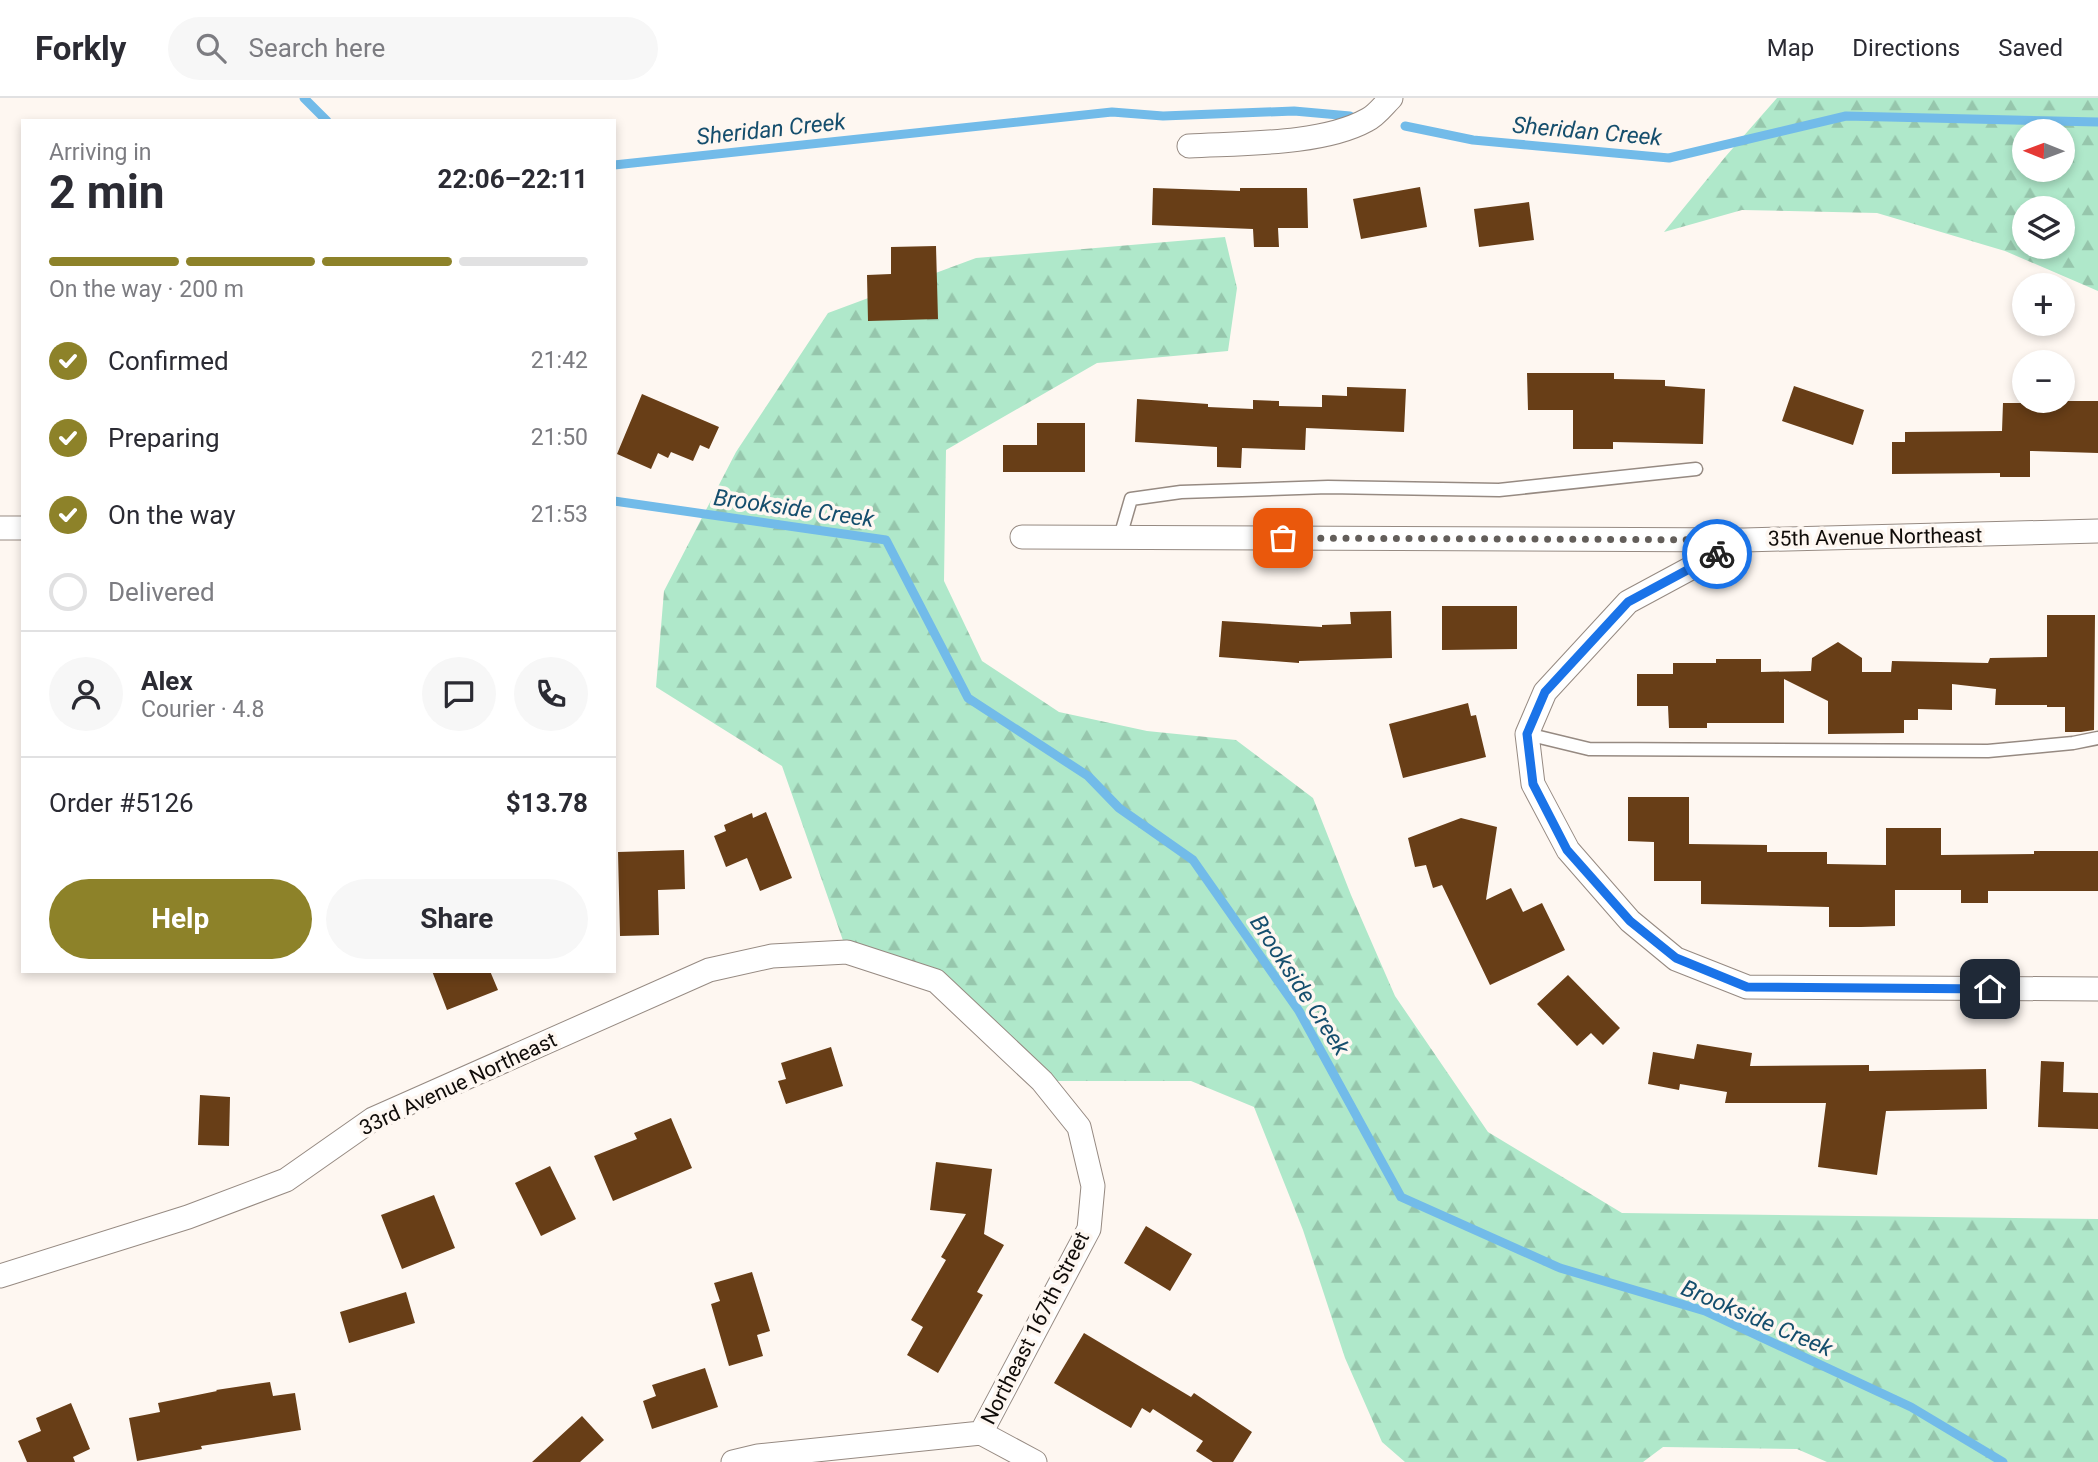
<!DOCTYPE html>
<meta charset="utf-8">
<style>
:root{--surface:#fff;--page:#f7f7f7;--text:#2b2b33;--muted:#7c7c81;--line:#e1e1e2;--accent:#8d8229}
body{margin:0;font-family:Roboto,sans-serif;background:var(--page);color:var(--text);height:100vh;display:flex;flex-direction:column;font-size:26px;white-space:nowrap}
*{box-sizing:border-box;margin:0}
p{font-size:23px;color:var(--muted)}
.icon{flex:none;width:38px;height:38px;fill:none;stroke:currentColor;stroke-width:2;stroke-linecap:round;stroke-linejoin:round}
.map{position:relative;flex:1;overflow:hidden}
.drawer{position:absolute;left:21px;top:21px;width:595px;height:854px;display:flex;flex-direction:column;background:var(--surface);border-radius:0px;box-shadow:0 4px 10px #0003}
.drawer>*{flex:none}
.needle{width:46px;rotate:271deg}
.controls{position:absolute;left:2012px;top:21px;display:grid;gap:14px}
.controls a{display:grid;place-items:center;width:63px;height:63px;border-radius:50%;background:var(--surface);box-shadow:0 4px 10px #0003;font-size:35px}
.pin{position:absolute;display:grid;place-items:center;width:60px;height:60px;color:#fff;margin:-30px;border-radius:14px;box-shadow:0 4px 10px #0006}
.courier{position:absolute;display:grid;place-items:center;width:70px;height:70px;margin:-35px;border:5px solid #1a73e8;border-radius:50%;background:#fff;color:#222;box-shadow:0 2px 9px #0007}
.head em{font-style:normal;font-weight:700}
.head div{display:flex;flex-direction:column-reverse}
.head{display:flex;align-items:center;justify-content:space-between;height:119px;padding:0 28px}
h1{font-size:46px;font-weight:700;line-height:52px}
.bar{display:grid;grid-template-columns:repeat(4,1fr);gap:10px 7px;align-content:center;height:84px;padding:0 28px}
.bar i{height:9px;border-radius:5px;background:var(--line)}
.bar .current{background:var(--accent)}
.bar p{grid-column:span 4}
.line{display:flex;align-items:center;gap:18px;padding:0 28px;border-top:2px solid var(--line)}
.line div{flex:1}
.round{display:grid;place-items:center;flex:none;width:74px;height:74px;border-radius:37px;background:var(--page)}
ol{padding:0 28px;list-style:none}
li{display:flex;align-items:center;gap:21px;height:77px}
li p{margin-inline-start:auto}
li .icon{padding:7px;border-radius:50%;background:var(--accent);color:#fff;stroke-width:4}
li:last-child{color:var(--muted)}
li i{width:38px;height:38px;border:4px solid var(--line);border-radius:50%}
.primary-button{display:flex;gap:14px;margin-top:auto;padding:14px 28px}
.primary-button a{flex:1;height:80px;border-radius:42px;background:var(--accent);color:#fff;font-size:28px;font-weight:700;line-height:80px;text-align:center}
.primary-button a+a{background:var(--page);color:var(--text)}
header{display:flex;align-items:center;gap:42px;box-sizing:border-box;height:98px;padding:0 35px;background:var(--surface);border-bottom:2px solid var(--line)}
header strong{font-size:33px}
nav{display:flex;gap:38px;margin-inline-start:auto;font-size:24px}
.search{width:490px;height:63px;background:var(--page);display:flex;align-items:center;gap:18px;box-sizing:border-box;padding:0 24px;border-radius:38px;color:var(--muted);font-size:26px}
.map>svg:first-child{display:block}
.forest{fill:url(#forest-firs);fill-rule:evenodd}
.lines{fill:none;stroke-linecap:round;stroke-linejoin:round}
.stream{stroke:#72bbe9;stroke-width:9}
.building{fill:#683e17}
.service-casing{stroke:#968a82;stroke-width:15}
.minor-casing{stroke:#968a82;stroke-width:25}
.service{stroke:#fff;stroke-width:12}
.minor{stroke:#fff;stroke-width:23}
.done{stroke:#635e5a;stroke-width:7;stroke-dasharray:0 12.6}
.route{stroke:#1a73e8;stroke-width:9}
.labels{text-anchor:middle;stroke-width:7;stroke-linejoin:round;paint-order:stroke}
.street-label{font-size:21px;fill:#100c09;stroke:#fef7f1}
.water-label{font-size:23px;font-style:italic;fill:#154e6d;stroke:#fef7f1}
</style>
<header>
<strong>Forkly</strong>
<div class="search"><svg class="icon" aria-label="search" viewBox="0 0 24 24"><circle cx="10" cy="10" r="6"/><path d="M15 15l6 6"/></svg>Search here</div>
<nav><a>Map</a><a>Directions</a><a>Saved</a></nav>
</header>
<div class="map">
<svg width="2098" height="1364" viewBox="0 0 2098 1364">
<defs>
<pattern id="forest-firs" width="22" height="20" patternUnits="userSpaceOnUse" patternTransform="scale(1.75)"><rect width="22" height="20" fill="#afe8ca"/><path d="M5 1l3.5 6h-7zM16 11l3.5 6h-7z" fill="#96c6ac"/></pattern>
</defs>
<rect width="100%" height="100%" fill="#fef7f1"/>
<!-- forest -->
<path class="forest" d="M1777,0H2098V193L2005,153L1877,115L1742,112L1664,134L1726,58ZM2025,33H2063V72H2025ZM2025,110H2063V149H2025Z
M1225,139L1237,190L1228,253L1097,265L946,352L944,483L982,563L1059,614L1147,633L1236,642L1313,700L1351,797L1395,898L1488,1034L1622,1115L2098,1121V1364H1827L1797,1351L1663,1349L1643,1364H1405L1382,1344L1345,1260L1303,1132L1254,1009L1191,983H1042L936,883L847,854L782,668L656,589L664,493L736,354L828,215L976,160Z"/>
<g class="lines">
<!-- stream -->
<path class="stream" d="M304,0L327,23
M1405,28L1473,42L1669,60L1846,18L2098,24
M614,67L1112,14L1163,18L1294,13L1350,18
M614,403L886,442L968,600L1088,678L1119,710L1193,762L1299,913L1401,1099L1560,1170L1705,1213L1911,1309L2003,1364"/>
</g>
<!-- building -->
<path class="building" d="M1420,89L1427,129L1361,141L1353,101Z
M1153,90L1240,93V90H1307L1308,130H1278L1279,149H1254L1253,131L1152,127Z
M1529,104L1534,142L1479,149L1474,111Z
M936,148L938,221L868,223L867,177L891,176V149Z
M1527,275H1614V281L1665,282V288L1705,291L1703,346L1613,344V351H1573V312H1528Z
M1794,288L1864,312L1853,347L1782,323Z
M1347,289L1406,291L1404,334L1306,330L1305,352L1242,350L1241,370L1217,369V349L1135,344L1137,301L1208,306V309L1253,311V302L1279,303V308L1322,309V297L1347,298Z
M642,296L719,329L709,351L700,347L693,363L671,354L668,360L658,355L651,371L617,356Z
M2022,303H2098V355L2030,353V379H2000V375L1892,376V344H1905V334L2002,333L2003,305H2022Z
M1037,325H1085V374H1003V347H1037Z
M1442,508H1517V551L1442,552Z
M1391,513L1392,560L1299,563V565L1219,559L1222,523L1322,529V527L1351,526L1350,514Z
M2047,517H2095L2094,632L2081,634H2065V609H2047V607H1995L1996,591L1952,586V612L1918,611V622H1904V635L1828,636V603L1784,581V625H1707V630H1669L1668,608H1637V576H1673V565H1716V561H1761V574L1811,573L1812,560L1838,544L1862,560V574H1891L1892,563L1988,565L1990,560L2047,559Z
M1468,605L1471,618L1476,617L1486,659L1403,680L1389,626Z
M1628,699H1689V746L1767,747V754H1827V766L1886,767V730H1941V757L2034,756V753H2098V793H1988V805H1961V792H1895V828L1861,829H1829V809L1701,806V783H1654V744L1628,743Z
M766,714L792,780L760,793L747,760L726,769L714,738L726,733L724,727L752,715L753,720Z
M1461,720L1497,729L1486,802L1511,790L1523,814L1542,805L1565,852L1490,887L1442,787L1433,790L1426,767L1415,769L1408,740Z
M684,752L685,791L658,792L659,837L620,838L618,754Z
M432,873H490L498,892L447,912Z
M1568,877L1620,930L1603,947L1591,935L1577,948L1537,906Z
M1697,946L1752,955L1750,968L1869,967V973L1986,971L1987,1011L1886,1013L1877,1077L1818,1069L1826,1005H1725L1727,994L1680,986L1679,992L1648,986L1653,954L1694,961Z
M831,949L843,988L786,1006L778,983L786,981L781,965Z
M2041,963L2064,964L2063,994L2098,995V1031L2038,1029Z
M200,997L230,999L229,1048L198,1047Z
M671,1020L692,1070L613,1103L594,1058L637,1041L634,1035Z
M936,1064L992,1071L984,1136L1004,1147L977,1194L983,1197L938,1275L907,1257L923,1229L911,1222L946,1162L941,1159L966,1116L930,1112Z
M550,1068L576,1121L541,1138L515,1085Z
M434,1097L455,1150L402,1171L381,1117Z
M1146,1128L1192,1156L1170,1193L1124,1165Z
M752,1174L770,1233L757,1237L763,1258L729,1268L711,1206L720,1203L714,1185Z
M406,1194L415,1225L349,1245L340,1214Z
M1084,1235L1191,1299L1194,1295L1252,1334L1233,1364H1213L1196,1353L1203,1343L1153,1311L1150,1315L1142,1310L1131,1330L1054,1285Z
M705,1270L718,1309L652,1331L643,1303L656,1298L652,1287Z
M270,1284L273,1298L295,1295L301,1332L201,1348L202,1351L137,1363L129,1320L160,1314L158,1305L217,1293L216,1292Z
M71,1305L90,1351L73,1359L75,1364H27L18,1343L41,1333L36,1320Z
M582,1318L604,1342L580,1364H532Z"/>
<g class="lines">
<!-- service casing -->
<g class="service-casing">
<path id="service" d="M1120,439L1131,401L1181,394L1328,389L1499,392L1696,371
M1527,636L1589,651L1988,653L2073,645L2098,640"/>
</g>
<!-- minor casing -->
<g class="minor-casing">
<path id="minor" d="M1189,48C1241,45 1322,47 1367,22C1376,18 1384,7 1391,0
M0,430H23
M1022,439L1744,442L2098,433
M1743,442L1628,504L1545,594L1527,636L1533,686L1568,752L1630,823L1676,861L1747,889L2098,891
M0,1178L188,1119L286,1082L373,1021L709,872L772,858L847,854L936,883L1042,983L1079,1029L1093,1088L1089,1131L981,1335L1035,1364
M733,1364L758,1358L981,1335"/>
</g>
<!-- service -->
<use href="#service" class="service"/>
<!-- minor -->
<use href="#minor" class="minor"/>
</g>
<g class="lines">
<!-- done -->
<path class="done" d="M1283,440L1744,442L1717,456"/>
<!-- route -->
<path class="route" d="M1717,456L1628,504L1545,594L1527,636L1533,686L1567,752L1630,823L1676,860L1747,889L1990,891"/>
</g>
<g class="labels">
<!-- street labels -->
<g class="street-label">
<text transform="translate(1875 439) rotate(-1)" y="7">35th Avenue Northeast</text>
<text transform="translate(458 986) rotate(-25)" y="7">33rd Avenue Northeast</text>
<text transform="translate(1035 1230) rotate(-63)" y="7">Northeast 167th Street</text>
</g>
<!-- water labels -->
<g class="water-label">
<text transform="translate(771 31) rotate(-6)" y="8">Sheridan Creek</text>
<text transform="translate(1587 33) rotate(5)" y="8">Sheridan Creek</text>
<text transform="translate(794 410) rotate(8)" y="8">Brookside Creek</text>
<text transform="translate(1300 887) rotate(57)" y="8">Brookside Creek</text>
<text transform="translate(1757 1220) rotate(23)" y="8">Brookside Creek</text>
</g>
</g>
</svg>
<div class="controls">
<a><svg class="needle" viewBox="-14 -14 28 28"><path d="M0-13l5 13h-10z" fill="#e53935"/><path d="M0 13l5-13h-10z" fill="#7c7c81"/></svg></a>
<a><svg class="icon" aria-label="layers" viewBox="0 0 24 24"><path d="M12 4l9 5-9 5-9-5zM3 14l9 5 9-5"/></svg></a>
<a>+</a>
<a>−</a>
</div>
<div class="pin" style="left:1283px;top:440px;background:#ea580c"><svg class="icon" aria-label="bag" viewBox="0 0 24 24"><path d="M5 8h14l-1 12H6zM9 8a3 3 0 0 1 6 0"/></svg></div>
<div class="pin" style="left:1990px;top:891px;background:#1f2937"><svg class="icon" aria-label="home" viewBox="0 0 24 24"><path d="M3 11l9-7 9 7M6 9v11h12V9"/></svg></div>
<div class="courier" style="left:1717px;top:456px"><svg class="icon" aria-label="bike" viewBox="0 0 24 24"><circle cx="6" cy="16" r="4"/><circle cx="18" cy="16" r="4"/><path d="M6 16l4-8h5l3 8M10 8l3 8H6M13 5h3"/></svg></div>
<section class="drawer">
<div class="head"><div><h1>2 min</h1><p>Arriving in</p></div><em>22:06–22:11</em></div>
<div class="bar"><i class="current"></i><i class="current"></i><i class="current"></i><i></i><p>On the way · 200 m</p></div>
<ol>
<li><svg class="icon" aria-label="check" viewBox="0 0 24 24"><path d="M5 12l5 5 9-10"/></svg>Confirmed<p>21:42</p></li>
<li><svg class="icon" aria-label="check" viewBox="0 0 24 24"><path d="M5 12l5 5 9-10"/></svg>Preparing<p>21:50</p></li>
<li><svg class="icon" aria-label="check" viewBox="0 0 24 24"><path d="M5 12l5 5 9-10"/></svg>On the way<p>21:53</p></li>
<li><i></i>Delivered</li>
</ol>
<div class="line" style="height:126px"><a class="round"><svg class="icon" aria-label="person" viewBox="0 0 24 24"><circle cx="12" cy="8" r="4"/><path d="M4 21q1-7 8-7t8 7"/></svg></a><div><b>Alex</b><p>Courier · 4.8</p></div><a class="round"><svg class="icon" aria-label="chat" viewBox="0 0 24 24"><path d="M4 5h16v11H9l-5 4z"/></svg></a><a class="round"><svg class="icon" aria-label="phone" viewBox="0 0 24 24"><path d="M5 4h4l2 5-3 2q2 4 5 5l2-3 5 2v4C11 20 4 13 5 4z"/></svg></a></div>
<div class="line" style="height:91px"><div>Order #5126</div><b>$13.78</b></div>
<div class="primary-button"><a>Help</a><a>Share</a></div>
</section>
</div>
